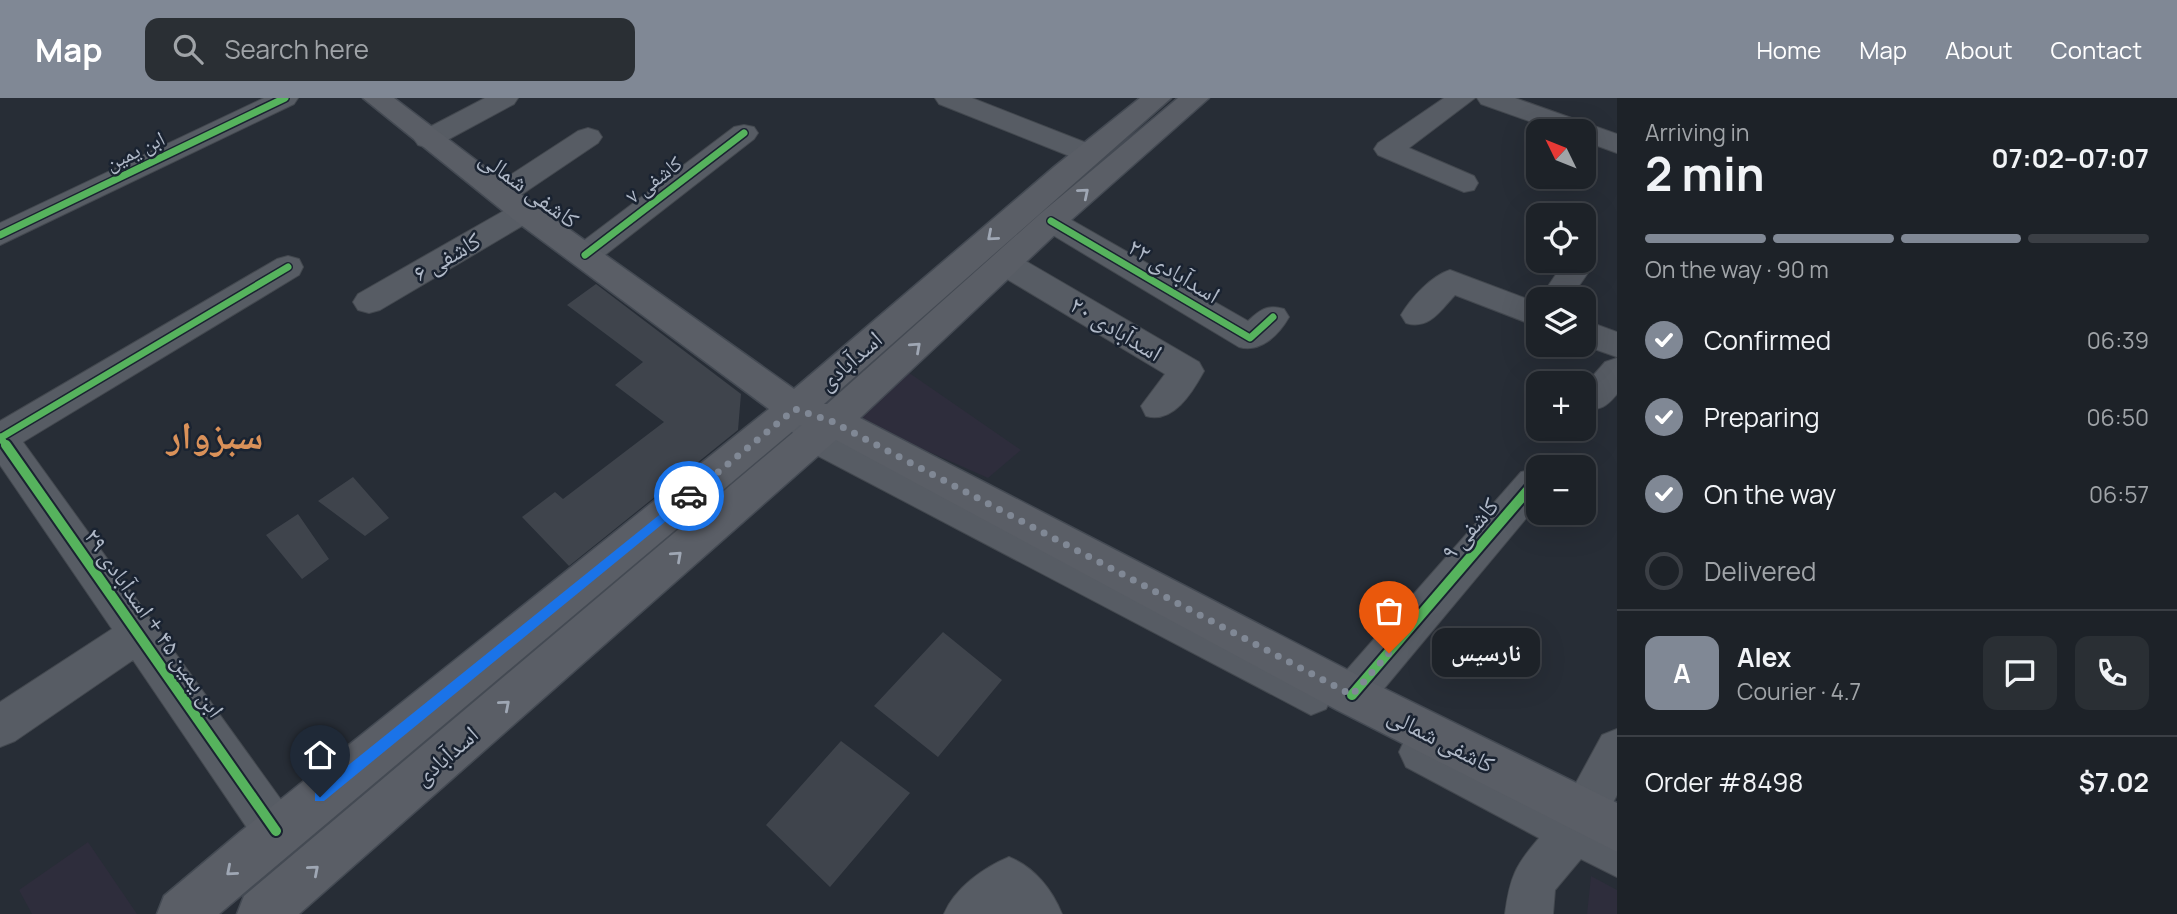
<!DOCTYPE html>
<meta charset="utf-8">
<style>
:root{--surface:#1d2228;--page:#2a2f34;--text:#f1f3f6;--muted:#a0a4a8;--line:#3b3f45;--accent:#808895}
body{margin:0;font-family:Manrope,"Noto Naskh Arabic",sans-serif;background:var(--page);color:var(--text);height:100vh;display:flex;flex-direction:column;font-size:26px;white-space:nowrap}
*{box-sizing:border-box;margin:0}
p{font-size:23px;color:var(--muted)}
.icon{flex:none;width:38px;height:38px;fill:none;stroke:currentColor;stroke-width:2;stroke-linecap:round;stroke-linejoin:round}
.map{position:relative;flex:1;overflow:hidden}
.side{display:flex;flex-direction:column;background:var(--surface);width:560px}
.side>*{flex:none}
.needle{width:46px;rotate:313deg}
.tools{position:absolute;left:1526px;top:21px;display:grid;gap:14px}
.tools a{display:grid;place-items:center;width:70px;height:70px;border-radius:14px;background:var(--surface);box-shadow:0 7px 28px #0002,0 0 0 2px var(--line);font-size:35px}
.pin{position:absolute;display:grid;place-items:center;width:60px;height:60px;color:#fff;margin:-72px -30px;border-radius:50% 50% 50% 0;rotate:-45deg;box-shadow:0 0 7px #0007}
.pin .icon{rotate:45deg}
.courier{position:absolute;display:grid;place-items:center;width:70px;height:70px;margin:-35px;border:5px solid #1a73e8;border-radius:50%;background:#fff;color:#222;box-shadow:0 2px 9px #0007}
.bubble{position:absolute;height:49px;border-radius:14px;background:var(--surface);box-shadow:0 7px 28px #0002,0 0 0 2px var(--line);font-size:23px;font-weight:700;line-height:49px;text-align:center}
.summary em{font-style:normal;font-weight:700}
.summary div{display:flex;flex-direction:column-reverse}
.summary{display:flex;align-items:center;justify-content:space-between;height:119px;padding:0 28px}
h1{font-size:46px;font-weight:700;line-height:52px}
.bar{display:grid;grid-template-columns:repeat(4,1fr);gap:10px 7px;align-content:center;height:84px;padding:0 28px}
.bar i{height:9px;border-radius:5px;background:var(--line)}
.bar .current{background:var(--accent)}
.bar p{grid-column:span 4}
.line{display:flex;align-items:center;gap:18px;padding:0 28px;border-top:2px solid var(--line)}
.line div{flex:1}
.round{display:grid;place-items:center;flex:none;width:74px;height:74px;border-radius:14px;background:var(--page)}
ol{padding:0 28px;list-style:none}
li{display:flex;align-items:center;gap:21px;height:77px}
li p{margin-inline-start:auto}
li .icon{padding:7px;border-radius:50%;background:var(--accent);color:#fff;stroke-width:4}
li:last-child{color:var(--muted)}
li i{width:38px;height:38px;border:4px solid var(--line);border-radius:50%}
header{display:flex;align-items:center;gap:42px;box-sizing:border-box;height:98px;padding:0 35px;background:var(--accent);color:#fff}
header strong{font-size:33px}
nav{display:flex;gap:38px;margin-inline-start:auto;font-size:24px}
.search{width:490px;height:63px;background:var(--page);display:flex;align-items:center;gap:18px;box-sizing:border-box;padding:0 24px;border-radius:14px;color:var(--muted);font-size:26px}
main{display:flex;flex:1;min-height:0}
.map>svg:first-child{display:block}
.medical{fill:#2e2d3c}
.building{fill:#3f444c}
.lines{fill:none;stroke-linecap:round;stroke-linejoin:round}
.minor-casing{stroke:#43484f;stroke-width:2}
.major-casing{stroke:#444a53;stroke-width:3}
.minor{fill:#575c64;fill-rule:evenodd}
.major{fill:#5a5e66;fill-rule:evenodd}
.cycleway-far1-casing{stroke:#1a2331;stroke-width:10}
.cycleway-casing{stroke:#1a2331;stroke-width:14}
.cycleway-far1{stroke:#56b35d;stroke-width:7}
.cycleway{stroke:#56b35d;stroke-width:10}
.oneway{stroke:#9fa7b4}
.route{fill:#1a73e8}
.done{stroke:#808895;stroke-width:7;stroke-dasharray:0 12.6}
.labels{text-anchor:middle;stroke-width:5;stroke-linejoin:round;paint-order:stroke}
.far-street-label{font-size:21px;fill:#b0b9c8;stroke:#1a2331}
.street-label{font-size:24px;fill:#b0b9c8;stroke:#1a2331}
.town-label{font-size:38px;font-weight:bold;fill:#da9159;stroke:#1a2331}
</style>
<header>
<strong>Map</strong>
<div class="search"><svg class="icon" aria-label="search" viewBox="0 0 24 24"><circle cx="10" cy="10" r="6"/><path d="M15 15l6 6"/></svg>Search here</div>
<nav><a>Home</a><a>Map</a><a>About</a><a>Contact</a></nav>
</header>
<main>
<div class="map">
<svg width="1617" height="816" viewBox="0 0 1617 816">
<rect width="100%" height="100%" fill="#272d36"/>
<!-- medical -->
<path class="medical" d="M905,272L1021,352L988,380L864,325L861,311Z
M88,744L137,816H32L19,792Z
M1591,778L1617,792V816H1587Z"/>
<!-- building -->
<path class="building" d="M596,186L741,296L738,332L569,468L522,419L555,394L563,401L664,324L615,287L643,264L567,207Z
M353,379L389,420L365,438L318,403Z
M298,416L329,461L302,481L266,437Z
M943,534L1002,582L938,659L874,608Z
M841,643L910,695L830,789L766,727Z"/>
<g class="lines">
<!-- minor casing -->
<g class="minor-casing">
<path id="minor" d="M264,0H298L294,6L0,147V125Z
M485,0H518L514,6L438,47L428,50L418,47L414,41L418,35Z
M935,0H972L1097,49L1101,55L1097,61L1087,64L1077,61L939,6Z
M1444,0H1475L1409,50L1474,78L1478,85L1474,92L1464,94L1378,57L1374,51L1378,45Z
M1477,0H1515L1617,36V55L1584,43V33H1557L1481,6Z
M744,27L754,29L758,35L754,41L596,164L585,168L574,164L570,157L574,150L734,29Z
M588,30L598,33L602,39L598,45L512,103L502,105L492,103L488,96L492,89L578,33Z
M524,104L534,107L539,114L534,121L380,212L369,215L358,212L353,204L358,196L514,107Z
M1051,113L1061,116L1248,223C1260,212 1267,206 1284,211L1289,219C1278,238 1260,255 1239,249L1041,130L1036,123L1041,116Z
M1584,153L1592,155L1596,163L1570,201L1538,203L1565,163H1584Z
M1006,155L1017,158L1199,264L1204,273C1192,295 1173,326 1146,318L1141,308L1165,276L995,174L991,166L995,158Z
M288,158L299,161L303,169L299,177L23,344L292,717L299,733L292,749L276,756L260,749L133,562L15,643L0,649V604L112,531L0,367V323L277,161Z
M1450,172L1538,205V229L1455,197C1440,213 1429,232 1406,225L1401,217C1411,200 1431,178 1450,172Z
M1584,222L1617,234V259L1583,247Z
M1617,260V296C1607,308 1600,314 1584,309V288L1605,264Z
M796,297L808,301L825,329L1326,583L1332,596L1337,583L1521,374L1538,371V406L1367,611L1352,617L1337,611L1332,598L1326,611L1311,617L801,349L779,311L784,301Z
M1617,631V697L1603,724L1617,732V779L1581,761L1555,792L1553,816H1505C1510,779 1515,768 1539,740L1406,669L1399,654L1406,639L1421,633L1565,705L1602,637Z
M1009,759C1034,769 1052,791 1062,816H944C955,790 983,770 1009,759Z"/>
</g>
<!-- major casing -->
<g class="major-casing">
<path id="major" d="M363,0H394L535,107L794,291L1054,69L1140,0H1171L824,306H827L1040,116L1178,0H1209L1062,130L860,320L1367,582L1617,705V754L1337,612L836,342L299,816H237L244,798L802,327H800L219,816H157L164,798L240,734L769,311L513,121Z"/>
</g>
<!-- minor -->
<use href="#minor" class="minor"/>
<!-- major -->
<use href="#major" class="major"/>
<!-- cycleway-far1 casing -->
<g class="cycleway-far1-casing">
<path id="cycleway-far1" d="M1051,123L1250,240L1273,219
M0,137L285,0
M585,157L744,35
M0,339L7,349
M0,340L288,169"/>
</g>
<!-- cycleway casing -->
<g class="cycleway-casing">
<path id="cycleway" d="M6,347L276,733
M1352,597L1534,385"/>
</g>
<!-- cycleway-far1 -->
<use href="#cycleway-far1" class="cycleway-far1"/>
<!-- cycleway -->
<use href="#cycleway" class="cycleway"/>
</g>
<!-- one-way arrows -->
<defs><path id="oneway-chevron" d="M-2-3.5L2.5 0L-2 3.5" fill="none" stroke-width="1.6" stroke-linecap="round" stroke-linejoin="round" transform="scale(1.75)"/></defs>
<g class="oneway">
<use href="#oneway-chevron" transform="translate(1084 95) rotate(-40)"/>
<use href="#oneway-chevron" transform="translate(992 138) rotate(139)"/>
<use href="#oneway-chevron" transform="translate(916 249) rotate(-42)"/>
<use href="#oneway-chevron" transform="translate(677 458) rotate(-42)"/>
<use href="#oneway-chevron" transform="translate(505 607) rotate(-41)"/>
<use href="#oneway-chevron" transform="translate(314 772) rotate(-41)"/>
<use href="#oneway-chevron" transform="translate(231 773) rotate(139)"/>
</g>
<!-- route -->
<path class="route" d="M689,393L693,394V401L324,703H315V694Z"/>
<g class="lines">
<!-- done -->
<path class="done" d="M689,398L795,311L831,323L1352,597L1389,555"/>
</g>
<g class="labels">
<!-- far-street labels -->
<g class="far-street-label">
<text transform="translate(135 53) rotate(-26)" y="7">ابن یمین</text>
<text transform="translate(654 82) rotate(-37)" y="7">کاشفی ۷</text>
</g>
<!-- street labels -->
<g class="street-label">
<text transform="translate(529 91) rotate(36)" y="8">کاشفی شمالی</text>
<text transform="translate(447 159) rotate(-30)" y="8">کاشفی ۶</text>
<text transform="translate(1174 173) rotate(31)" y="8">اسدآبادی ۲۲</text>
<text transform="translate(1116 231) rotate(31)" y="8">اسدآبادی ۲۰</text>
<text transform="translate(850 263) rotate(-41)" y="8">اسدآبادی</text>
<text transform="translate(1470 431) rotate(-49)" y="8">کاشفی ۹</text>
<text transform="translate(154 525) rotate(55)" y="8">ابن یمین ۴۵ + اسدآبادی ۲۹</text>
<text transform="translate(1441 642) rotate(27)" y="8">کاشفی شمالی</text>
<text transform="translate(446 658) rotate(-41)" y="8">اسدآبادی</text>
</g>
<!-- town labels -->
<g class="town-label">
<text x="215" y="351">سبزوار</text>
</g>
</g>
</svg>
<div class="tools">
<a><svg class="needle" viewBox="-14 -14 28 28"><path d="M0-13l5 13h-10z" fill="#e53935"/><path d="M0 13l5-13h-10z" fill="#a0a4a8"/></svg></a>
<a><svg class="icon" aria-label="locate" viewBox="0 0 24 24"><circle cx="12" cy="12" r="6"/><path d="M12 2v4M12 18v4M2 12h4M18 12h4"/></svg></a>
<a><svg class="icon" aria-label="layers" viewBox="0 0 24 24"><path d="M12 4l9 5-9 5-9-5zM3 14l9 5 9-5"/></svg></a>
<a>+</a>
<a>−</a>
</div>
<div class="pin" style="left:1389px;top:555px;background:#ea580c"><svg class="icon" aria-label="bag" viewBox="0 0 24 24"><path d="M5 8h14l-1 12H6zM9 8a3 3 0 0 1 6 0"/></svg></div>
<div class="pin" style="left:320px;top:699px;background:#1f2937"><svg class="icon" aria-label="home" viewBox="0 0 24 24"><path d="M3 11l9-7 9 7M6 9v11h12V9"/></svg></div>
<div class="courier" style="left:689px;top:398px"><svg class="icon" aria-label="car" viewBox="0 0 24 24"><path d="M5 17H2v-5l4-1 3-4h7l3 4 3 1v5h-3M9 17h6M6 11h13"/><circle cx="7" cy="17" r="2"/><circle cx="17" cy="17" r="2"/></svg></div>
<div class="bubble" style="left:1432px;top:530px;width:108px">نارسیس</div>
</div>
<section class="side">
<div class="summary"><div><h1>2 min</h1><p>Arriving in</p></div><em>07:02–07:07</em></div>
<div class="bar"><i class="current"></i><i class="current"></i><i class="current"></i><i></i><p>On the way · 90 m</p></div>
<ol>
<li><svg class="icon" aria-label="check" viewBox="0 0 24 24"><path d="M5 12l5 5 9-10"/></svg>Confirmed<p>06:39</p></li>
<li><svg class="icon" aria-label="check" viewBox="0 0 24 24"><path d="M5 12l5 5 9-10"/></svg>Preparing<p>06:50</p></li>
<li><svg class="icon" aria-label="check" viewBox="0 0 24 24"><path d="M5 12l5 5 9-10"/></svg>On the way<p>06:57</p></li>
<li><i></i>Delivered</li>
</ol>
<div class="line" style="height:126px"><b class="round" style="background:var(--accent);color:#fff">A</b><div><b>Alex</b><p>Courier · 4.7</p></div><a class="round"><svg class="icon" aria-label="chat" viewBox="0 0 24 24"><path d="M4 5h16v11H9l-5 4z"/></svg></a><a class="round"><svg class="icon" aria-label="phone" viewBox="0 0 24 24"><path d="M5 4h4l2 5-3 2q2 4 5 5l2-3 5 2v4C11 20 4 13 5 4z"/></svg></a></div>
<div class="line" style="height:91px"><div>Order #8498</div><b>$7.02</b></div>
</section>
</main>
